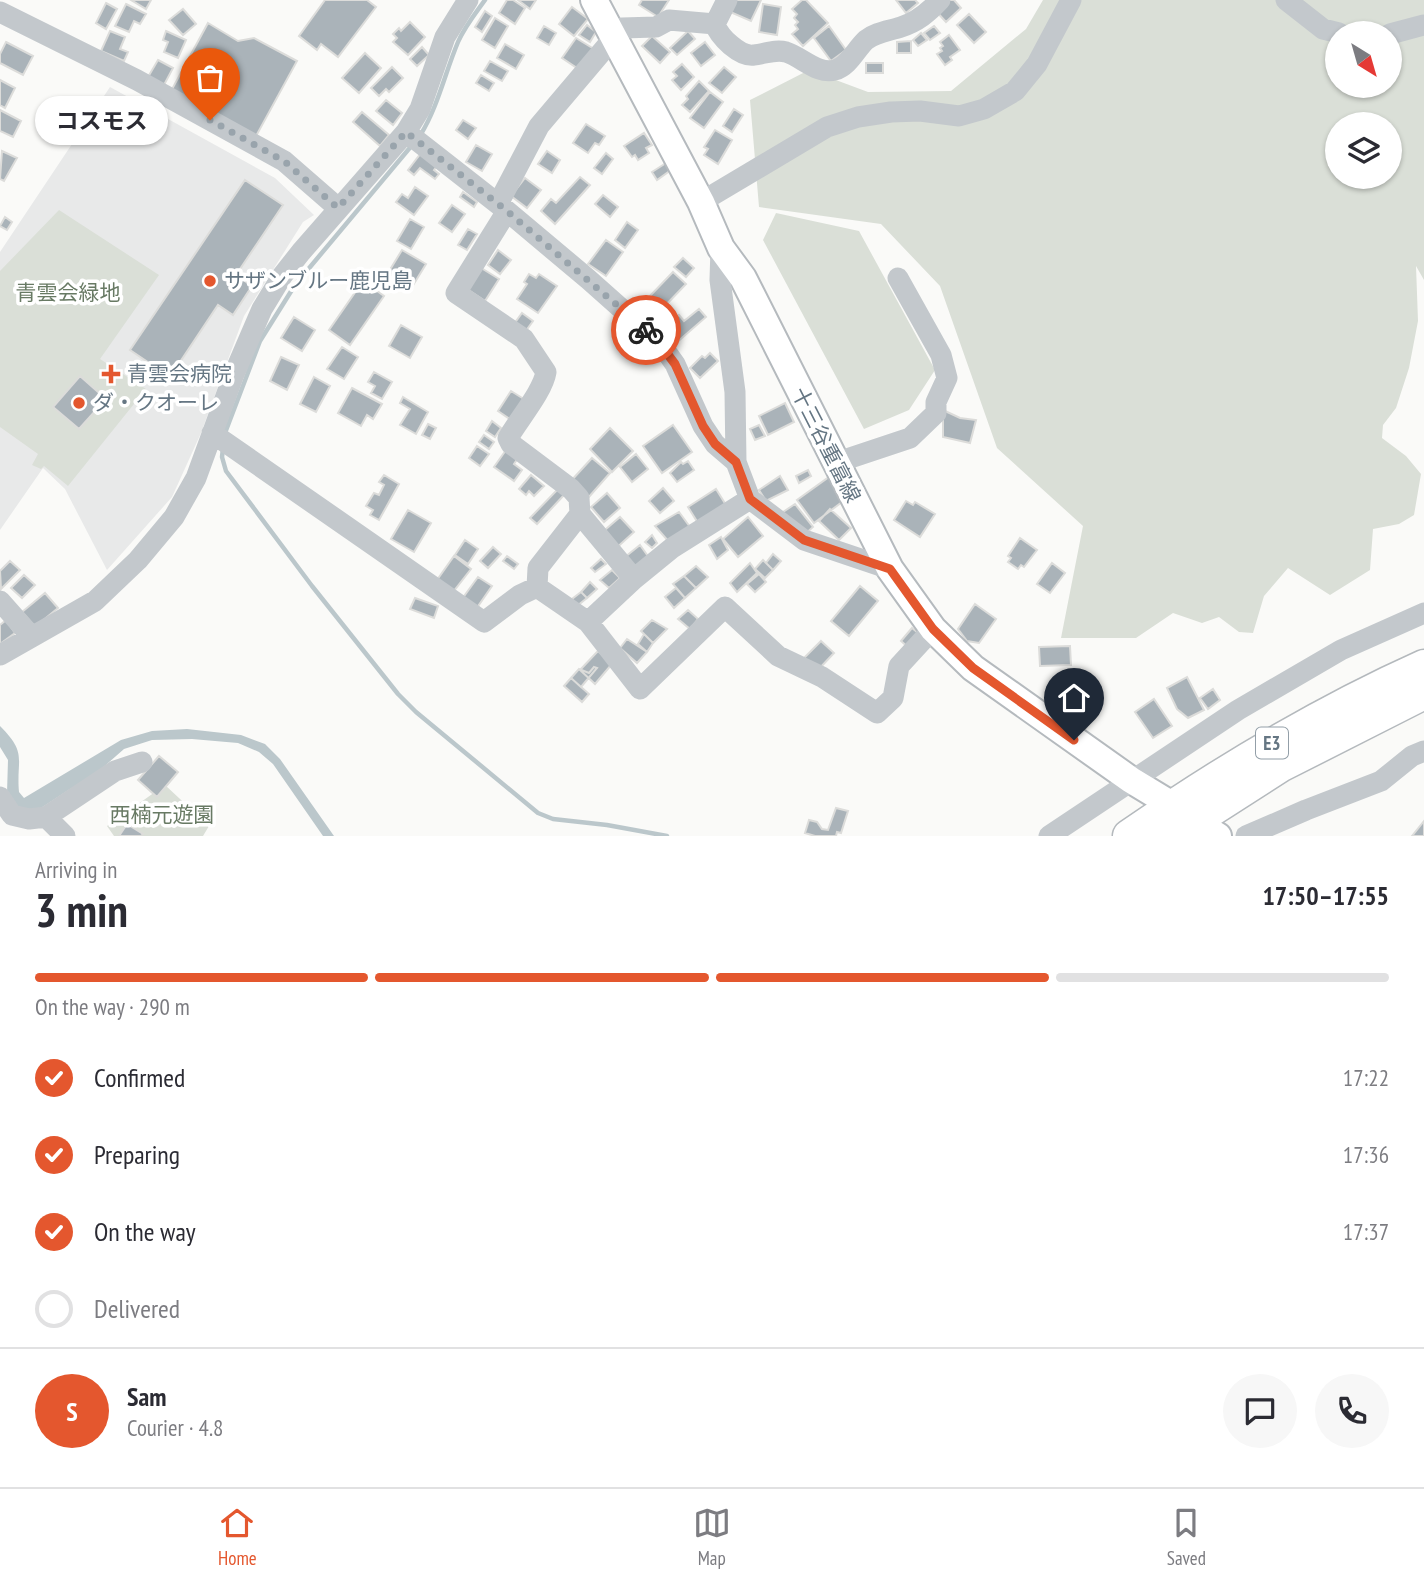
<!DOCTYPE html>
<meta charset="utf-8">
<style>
:root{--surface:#fff;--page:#f7f7f7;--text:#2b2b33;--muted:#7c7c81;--line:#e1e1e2;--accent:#e4572e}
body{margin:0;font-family:"PT Sans Narrow","Noto Sans JP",sans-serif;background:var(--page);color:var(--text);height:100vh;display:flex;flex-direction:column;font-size:26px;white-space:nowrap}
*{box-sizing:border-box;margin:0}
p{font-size:23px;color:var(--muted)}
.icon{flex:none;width:38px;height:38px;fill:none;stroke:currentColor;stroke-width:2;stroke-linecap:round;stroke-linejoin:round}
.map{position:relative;height:836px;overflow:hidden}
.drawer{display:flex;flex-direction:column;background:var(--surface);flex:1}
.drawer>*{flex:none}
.needle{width:46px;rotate:143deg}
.controls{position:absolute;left:1325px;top:21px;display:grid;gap:14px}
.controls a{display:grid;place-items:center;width:77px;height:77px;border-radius:50%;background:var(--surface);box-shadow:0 2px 5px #0004;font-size:35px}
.pin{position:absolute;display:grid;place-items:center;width:60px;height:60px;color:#fff;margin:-72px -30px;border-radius:50% 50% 50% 0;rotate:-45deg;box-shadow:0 0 7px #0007}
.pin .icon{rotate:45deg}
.courier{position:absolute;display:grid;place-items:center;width:70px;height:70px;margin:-35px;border:5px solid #e4572e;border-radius:50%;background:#fff;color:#222;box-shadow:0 2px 9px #0007}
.bubble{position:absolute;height:49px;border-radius:24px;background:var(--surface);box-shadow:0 2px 5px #0004;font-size:23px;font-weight:700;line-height:49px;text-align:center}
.overview em{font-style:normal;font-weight:700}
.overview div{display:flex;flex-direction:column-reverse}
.overview{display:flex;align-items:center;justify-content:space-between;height:119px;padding:0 35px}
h1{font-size:46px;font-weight:700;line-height:52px}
.bar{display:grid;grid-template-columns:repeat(4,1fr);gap:10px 7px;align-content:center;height:84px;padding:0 35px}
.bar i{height:9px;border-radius:5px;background:var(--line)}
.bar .current{background:var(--accent)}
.bar p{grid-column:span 4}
.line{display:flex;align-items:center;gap:18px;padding:0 35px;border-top:2px solid var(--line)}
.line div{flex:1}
.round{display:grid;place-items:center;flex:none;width:74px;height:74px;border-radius:37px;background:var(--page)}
ol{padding:0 35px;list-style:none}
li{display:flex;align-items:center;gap:21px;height:77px}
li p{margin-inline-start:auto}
li .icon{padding:7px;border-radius:50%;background:var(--accent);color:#fff;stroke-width:4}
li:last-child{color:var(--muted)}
li i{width:38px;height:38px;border:4px solid var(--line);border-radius:50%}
.menu{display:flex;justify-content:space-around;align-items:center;height:98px;border-top:2px solid var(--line);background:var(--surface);font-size:19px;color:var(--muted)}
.menu a{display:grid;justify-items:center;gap:4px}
.menu .current{color:var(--accent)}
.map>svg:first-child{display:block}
.built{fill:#e8e9e9}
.green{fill:#dadfd7;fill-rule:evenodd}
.water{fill:#bbc7cb}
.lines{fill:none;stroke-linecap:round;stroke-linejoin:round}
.stream{stroke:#bbc7cb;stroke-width:4.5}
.building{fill:#aab3b9;stroke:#dcdcda;stroke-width:2}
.major-casing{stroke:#b5babe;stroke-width:30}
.highway-casing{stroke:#b4b9bd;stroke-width:35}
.minor{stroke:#c3c8cc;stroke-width:21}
.major{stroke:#fff;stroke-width:26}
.highway{stroke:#fff;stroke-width:32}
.done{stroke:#99a4ac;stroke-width:7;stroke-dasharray:0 12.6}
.route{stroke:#e4572e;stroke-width:9}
.poi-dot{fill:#e4572e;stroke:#fff;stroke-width:2.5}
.labels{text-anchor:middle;stroke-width:7;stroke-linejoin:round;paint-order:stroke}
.shield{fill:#fff;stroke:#939fa8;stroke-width:2}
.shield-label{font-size:19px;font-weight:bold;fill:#657683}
.poi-label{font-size:21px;fill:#657683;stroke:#fff;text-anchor:start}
.park-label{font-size:21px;fill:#687a64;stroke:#fff}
.street-label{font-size:21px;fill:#657683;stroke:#fff}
</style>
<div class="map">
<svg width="1424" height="836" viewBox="0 0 1424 836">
<rect width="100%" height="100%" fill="#fafaf8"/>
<!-- built -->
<path class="built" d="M110,87L275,178L314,215L303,222L244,316L201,433L172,497L107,570L65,489L43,468L0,530V252Z"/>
<!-- green -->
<path class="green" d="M1043,0H1424V280L1416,266L1418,321L1409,368L1396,408L1383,425L1382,438L1406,456L1421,474L1414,515L1399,524L1373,529L1370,570L1330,595L1288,568L1264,596L1253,633L1239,632L1219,617L1202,623L1173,613L1136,638H1061L1083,526L997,448L940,286L881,224L759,207L750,100L809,70L868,92L951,91L1026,29ZM1337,33H1390V86H1337ZM1337,124H1390V177H1337Z
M59,210L159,275L100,359L146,389L68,486L44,466L41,469L32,465L38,454L0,427V271Z
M776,213L859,231L935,370L909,410L864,429L763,240Z
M165,785L209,826L203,836H114L107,826Z"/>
<!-- water -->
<path class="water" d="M0,726C28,754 16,758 19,792L24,798L121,740L152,731L187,729L241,735L265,744L280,759L334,836H323L273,764L259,752L238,743L192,739L152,740L124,749L83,785L70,789L38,810H21L7,793L8,760L0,747Z"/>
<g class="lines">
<!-- stream -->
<path class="stream" d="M421,134C438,106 445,73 458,42C465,26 475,14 485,0
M225,433L260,341L295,285L413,144
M223,448L222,457L226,471L312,586L398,694L416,712L538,813L553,819L607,825L667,836"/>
</g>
<!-- building -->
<path class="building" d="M131,0H151L146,9Z
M325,0H367L376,7L338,57L321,44L317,50L299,36Z
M507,0H513L525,8L515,24L499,13Z
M518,0H536L530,9Z
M642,0H669L658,17L639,5Z
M734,0H761L751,21L728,11Z
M802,0H806L828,23L803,46L792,34L798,29L795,25L798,22L794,18L797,14L792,9Z
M896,0H915L918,3L906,13Z
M947,0H954L961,8L946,22L935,10Z
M106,3L117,9L106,29L96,23Z
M126,4L146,14L140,24L134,21L129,32L115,26Z
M763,4L781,7L777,35L759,32Z
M572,7L588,19L574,36L559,24Z
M183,9L196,24L183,35L169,20Z
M485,11L492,16L482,32L475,27Z
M969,14L986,32L974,43L957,25Z
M495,18L508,26L495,48L482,40Z
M410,22L425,37L408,55L393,42L397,38L393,34L399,28L401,31Z
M208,23L238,41L254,38L297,61L255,138L171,91Z
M587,25L596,32L590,42L579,35Z
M544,26L556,33L549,45L537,38Z
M829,26L846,50L831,61L814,38Z
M934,26L940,33L930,40L924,33Z
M110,31L125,37L120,49L128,52L124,61L101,51Z
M166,31L186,40L178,58L164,52L168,42L163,40Z
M688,31L695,39L677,55L670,48Z
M921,33L927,40L918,46L913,40Z
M949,35L960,50L950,57L952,60L945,65L937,54L942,51L940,48L943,46L940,42Z
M652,36L670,52L660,63L642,46Z
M576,38L594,49L580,70L562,58Z
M911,41V53H897V42Z
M6,42L33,56L23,75L0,63V54Z
M705,42L715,55L701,66L691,53Z
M505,44L524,55L516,69L497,58Z
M422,47L429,55L417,66L410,59Z
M365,53L381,68L359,93L342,78Z
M158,60L173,68L164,85L148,77Z
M490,61L508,71L502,81L484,71Z
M866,63H883V73H866Z
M682,64L694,77L681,90L672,80L677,76L673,72Z
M392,67L403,78L389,92L386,89L379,96L371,88Z
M724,67L736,77L722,93L709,83Z
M481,75L494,83L489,91L476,83Z
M0,80L15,88L5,108L0,105Z
M699,81L709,91L690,112L682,105L688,99L686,96Z
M710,92L723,102L704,128L690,118Z
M386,100L402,113L393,125L376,111Z
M734,109L743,115L732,132L723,126Z
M0,110L21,121L13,137L0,131Z
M362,112L389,135L380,146L353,122Z
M463,120L476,128L468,139L456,130Z
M586,124L605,136L599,145L595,143L588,153L573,143Z
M715,130L732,140L718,164L704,155L708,149L704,147Z
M644,133L652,145L646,148L649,153L638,160L635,155L632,157L624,146Z
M476,145L492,154L482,171L466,162Z
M2,151L17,158L4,181L0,179Z
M547,151L560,160L552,173L538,164Z
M421,153L437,166L434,170L439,174L435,179L420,168L414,175L408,170Z
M606,153L613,159L602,174L594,168Z
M666,163L671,170L657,180L652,172Z
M580,177L590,185L555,224L541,211L551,199L556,203Z
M525,178L541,190L527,208L511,196Z
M245,180L283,205L236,275L252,286L233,315L218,305L170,377L130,350Z
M415,187L428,196L414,215L396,202L402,194L408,198Z
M463,192L477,202L474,207L460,197Z
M603,195L618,207L610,217L595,204Z
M452,205L465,214L452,232L439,223Z
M5,217L12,222L7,230L0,226Z
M410,219L424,227L411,249L397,241Z
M627,222L638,230L625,248L615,240Z
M468,229L477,234L467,250L458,245Z
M606,240L623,252L606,276L588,264Z
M402,250L426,264L412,287L388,273Z
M498,250L511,260L500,274L488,265Z
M683,258L694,268L686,277L674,267Z
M478,266L499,279L485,301L464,287Z
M673,272L686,284L661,310L648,298Z
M529,274L536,278L539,274L557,286L538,313L517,299L527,284L524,282Z
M363,281L384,296L350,345L329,330Z
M699,309L706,317L676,343L663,328L679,315L684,321Z
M522,313L533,321L525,332L514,324Z
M294,317L315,330L302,351L281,338Z
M401,325L422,337L410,358L389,346Z
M342,347L358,357L344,379L327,369Z
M710,353L718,361L700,378L690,368L702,356L705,358Z
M281,357L299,365L287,390L270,381Z
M374,372L392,382L382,399L371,393L375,386L368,382Z
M80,376L106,399L79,429L53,407Z
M314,377L330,386L316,412L300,404Z
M352,388L382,404L373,419L367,415L361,426L338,413Z
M511,391L527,401L514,422L498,411Z
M403,397L428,412L416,434L400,425L410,409L400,403Z
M785,403L794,422L768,435L759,416Z
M943,410L960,418L976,420L970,443L943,437Z
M492,421L501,428L495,437L486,431Z
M428,424L436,428L430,439L422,435Z
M673,425L692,452L662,473L643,446Z
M759,425L765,436L755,440L750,429Z
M610,428L633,451L612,472L590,449Z
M484,435L494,442L489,449L479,442Z
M477,446L489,454L480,466L469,458Z
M506,450L518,458L514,464L522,470L514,481L494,467Z
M636,454L648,469L632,482L620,467Z
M592,458L610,473L588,498L570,482Z
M688,461L694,470L677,482L670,473L681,462L683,464Z
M808,470L811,476L799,483L796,476Z
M384,475L399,484L379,520L370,515L373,510L366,506L374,493L379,495L384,485L379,482Z
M531,475L544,486L534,496L529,491L526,495L519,489Z
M780,476L788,490L766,501L759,490Z
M829,477L846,499L814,523L797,500Z
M559,488L565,494L537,524L530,518Z
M663,488L674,501L660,513L649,501Z
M716,489L726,505L698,523L688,507Z
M607,493L620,508L604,522L591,507Z
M906,501L913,505L915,502L935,514L920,537L894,520Z
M795,504L813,527L801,538L777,516Z
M830,509L851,528L839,540L819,521Z
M408,510L431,523L414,552L391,539Z
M679,512L690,527L669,542L655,526Z
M620,517L634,532L613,551L599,535Z
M748,517L763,536L738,557L723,539Z
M652,535L657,543L652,548L645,542Z
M721,537L728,550L717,559L709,545Z
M1020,538L1037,550L1024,567L1021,565L1018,569L1008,562L1011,558L1008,556Z
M465,540L478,549L468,564L455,555Z
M640,545L650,559L637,569L625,557Z
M493,547L501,554L488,568L480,561Z
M773,554L781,561L773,570L766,563Z
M454,556L471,569L453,592L437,580Z
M507,556L518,564L514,569L503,561Z
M601,559L606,564L595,572L591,568Z
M763,560L773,570L765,578L755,569Z
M10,561L20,570L1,589L0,571Z
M750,563L757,573L737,592L730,583Z
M1052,563L1065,573L1050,593L1037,584Z
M696,566L708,577L696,588L684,576Z
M612,570L620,578L609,588L600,580Z
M759,574L766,582L755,592L747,584Z
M24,575L35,585L22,598L11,588Z
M684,576L696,588L685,598L673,584Z
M478,577L492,586L476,609L462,599Z
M590,582L597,589L587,598L581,592Z
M860,586L878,601L849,636L831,621Z
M676,588L685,598L674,608L665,597Z
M581,592L587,598L577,606L572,599Z
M45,593L58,608L35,627L22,612Z
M415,598L438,606L434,618L410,609Z
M975,604L996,619L979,643L967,641L958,629Z
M975,604L996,619L979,643L967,641L958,629Z
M688,610L698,619L690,629L678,619Z
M6,620L15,633L0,644V625Z
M652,620L667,629L653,643L641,631Z
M912,628L922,636L910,649L901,641Z
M644,634L653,643L647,652L638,644Z
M627,639L647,652L637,663L620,648Z
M821,641L834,653L817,671L804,658Z
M1070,646L1071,665L1040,666L1039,647Z
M1070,646L1071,665L1040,666L1039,647Z
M598,651L612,664L595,684L580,670Z
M594,667L597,668L581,687L571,678L579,669L589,673Z
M1085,677L1099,689L1103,699L1085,730L1052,711L1071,678Z
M1187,677L1204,710L1188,718L1177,709L1167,688Z
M571,678L589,694L582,702L564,686Z
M1213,689L1220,700L1208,709L1200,698Z
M1154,699L1172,726L1153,738L1135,712Z
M159,756L178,772L157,797L138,780Z
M836,808L848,811L841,833L837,832L836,836H815L805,833L809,820L817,822L822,829L828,830Z
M1424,821V836H1412Z
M127,824L143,834L141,836H119Z"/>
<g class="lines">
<!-- major casing -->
<g class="major-casing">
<path id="major" d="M594,0L701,202L721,248L743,278L890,569L933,629L973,668L1131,780L1164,800
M1205,828L1218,836"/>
</g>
<!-- highway casing -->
<g class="highway-casing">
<path id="highway" d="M1129,836C1223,771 1319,713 1424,666
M1171,836L1280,766L1424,693"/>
</g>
<!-- minor -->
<path class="minor" d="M1286,0L1323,29L1339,33
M0,12L137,80L284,161L338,208
M715,24C719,37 740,57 754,55C765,54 775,49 786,52C802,57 818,75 835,70C849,66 856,49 866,40C876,32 889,31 901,27C917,22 928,13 940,0
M1390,34L1424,25
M406,132L507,211L588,279L660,343L675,364L703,426L715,444L736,462
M701,202L827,127L858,117L891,112L920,111L959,116L984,109L1015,91L1037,64L1071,0
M498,204L539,126L622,28L656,27L669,20L715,24L727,0
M507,211L456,293L524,339L546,372C543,391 519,419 508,438L511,444L571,489L579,498L580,514
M721,248L720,280L735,392L736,462L750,499L804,540L890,569
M212,433L484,622L520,595L537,587L538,568L580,514L634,579L672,548L750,499
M835,463L910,438L936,413V402L947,378L941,355L898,278
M537,587L588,622L634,579
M0,601L31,636
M588,622L640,689L725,607L778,656L822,677L877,713L893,698L899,666L933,629
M0,655L95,601L138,560L174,517L196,478L234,374L262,309L282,276L301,252L406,132L420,109L445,37L468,0
M0,797L12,815L29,819L46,817L115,771L142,762
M46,817L65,836
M1049,836L1238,710L1341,650L1424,613
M1246,836L1306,810L1381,781L1412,756L1424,751"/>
<!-- major -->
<use href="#major" class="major"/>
<!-- highway -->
<use href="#highway" class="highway"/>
</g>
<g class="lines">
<!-- done -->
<path class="done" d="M210,120L284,161L338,208L406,132L507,211L646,330"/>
<!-- route -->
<path class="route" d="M646,330L660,344L675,364L703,426L715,444L736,462L750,499L804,540L890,569L933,629L973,668L1074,740"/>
</g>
<!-- markers -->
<g class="poi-dot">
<circle cx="210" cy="281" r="7"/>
<path d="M107.5 363.5h7v7h7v7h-7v7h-7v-7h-7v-7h7z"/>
<circle cx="79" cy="403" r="7"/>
</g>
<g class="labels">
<!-- shield labels -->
<rect class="shield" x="1256" y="727.5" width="32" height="31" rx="5"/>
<g class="shield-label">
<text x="1272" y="750">E3</text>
</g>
<!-- poi labels -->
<g class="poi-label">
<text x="224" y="288">サザンブルー鹿児島</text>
<text x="127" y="381">青雲会病院</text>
<text x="93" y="410">ダ・クオーレ</text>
</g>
<!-- park labels -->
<g class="park-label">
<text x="68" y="300">青雲会緑地</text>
<text x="162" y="822">西楠元遊園</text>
</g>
<!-- street labels -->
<g class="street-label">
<text transform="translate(826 445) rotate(63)" y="7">十三谷重富線</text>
</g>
</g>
</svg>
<div class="controls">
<a><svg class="needle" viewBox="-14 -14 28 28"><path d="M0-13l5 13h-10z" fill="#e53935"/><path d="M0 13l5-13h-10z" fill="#7c7c81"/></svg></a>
<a><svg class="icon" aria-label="layers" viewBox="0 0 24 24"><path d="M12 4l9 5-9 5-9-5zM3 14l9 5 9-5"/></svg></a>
</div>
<div class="pin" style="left:210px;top:120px;background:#ea580c"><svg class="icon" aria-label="bag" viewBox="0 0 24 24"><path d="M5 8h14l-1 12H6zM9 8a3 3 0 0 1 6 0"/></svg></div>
<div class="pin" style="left:1074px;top:740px;background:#1f2937"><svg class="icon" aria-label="home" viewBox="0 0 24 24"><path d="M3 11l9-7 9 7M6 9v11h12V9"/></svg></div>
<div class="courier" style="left:646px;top:330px"><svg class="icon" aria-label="bike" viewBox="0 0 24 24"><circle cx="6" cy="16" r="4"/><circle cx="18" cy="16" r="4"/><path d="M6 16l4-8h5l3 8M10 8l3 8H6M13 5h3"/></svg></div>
<div class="bubble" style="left:35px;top:96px;width:133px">コスモス</div>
</div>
<section class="drawer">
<div class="overview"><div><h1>3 min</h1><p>Arriving in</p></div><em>17:50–17:55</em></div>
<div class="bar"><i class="current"></i><i class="current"></i><i class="current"></i><i></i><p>On the way · 290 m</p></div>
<ol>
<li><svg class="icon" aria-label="check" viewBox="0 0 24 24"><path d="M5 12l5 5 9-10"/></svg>Confirmed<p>17:22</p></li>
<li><svg class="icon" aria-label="check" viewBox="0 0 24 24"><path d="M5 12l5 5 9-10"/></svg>Preparing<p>17:36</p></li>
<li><svg class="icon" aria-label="check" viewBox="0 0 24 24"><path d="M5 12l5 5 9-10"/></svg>On the way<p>17:37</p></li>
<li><i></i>Delivered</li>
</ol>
<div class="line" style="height:126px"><b class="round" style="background:var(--accent);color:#fff">S</b><div><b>Sam</b><p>Courier · 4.8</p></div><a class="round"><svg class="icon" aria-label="chat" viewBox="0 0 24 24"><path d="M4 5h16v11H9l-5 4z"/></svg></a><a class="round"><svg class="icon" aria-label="phone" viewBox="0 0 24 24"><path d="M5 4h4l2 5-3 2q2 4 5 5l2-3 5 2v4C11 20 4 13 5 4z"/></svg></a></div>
</section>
<nav class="menu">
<a class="current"><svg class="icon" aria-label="home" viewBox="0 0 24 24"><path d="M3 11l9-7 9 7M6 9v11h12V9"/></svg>Home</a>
<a><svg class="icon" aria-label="map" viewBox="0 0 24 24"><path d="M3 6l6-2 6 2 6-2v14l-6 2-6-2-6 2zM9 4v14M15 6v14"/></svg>Map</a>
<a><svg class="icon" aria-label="saved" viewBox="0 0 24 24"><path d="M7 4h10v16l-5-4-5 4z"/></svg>Saved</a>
</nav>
